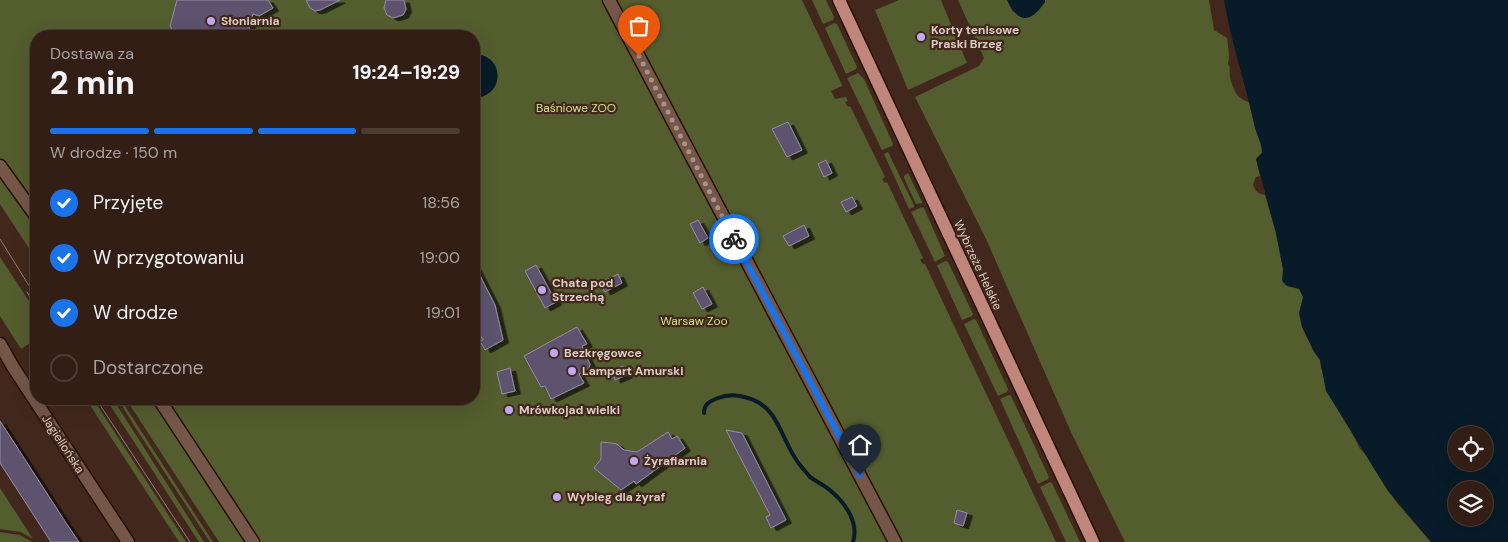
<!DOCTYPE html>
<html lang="pl">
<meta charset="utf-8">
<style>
:root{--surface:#321e15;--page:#3d2b22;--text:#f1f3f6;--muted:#a8a2a0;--line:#4d3c34;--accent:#1a73e8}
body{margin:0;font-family:"DM Sans",sans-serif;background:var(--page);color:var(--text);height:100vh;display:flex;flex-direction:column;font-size:19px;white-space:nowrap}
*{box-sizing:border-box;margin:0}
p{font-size:16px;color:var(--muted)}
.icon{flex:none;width:28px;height:28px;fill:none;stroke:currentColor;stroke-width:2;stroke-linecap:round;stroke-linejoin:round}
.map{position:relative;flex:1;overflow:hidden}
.drawer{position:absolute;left:30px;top:30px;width:450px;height:375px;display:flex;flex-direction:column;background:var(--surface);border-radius:20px;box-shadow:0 5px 20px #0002,0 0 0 1px var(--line)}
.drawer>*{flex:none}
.controls{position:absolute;left:1448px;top:426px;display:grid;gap:10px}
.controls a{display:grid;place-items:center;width:45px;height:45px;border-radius:50%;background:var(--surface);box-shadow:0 5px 20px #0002,0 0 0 1px var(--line);font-size:25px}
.pin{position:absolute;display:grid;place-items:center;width:42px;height:42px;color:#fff;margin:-51px -21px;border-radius:50% 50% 50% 0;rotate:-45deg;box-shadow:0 0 5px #0007}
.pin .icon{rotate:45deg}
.courier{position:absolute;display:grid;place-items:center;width:50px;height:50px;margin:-25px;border:4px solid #1a73e8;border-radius:50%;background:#fff;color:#222;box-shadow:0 1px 6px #0007}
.overview em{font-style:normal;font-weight:800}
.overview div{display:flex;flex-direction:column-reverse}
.overview{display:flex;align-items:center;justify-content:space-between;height:85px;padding:0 20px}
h1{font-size:32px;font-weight:800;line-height:38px}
.bar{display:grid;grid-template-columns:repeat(4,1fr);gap:8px 5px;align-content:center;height:60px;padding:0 20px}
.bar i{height:6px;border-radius:4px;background:var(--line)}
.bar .on{background:var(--accent)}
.bar p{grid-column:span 4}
ol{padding:0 20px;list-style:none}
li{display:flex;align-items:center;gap:15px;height:55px}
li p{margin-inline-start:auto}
li .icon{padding:5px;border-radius:50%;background:var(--accent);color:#fff;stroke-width:4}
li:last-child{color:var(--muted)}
li i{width:28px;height:28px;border:2px solid var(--line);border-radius:50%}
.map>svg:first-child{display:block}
.green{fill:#535d2e}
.water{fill:#071c28;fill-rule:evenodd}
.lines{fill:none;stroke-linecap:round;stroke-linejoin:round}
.stream{stroke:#071c28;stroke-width:4}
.building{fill:#5d536e;stroke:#958ba8;filter:url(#shadow)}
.minor-casing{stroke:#281005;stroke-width:15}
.major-casing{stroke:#281005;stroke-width:15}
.minor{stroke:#755749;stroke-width:12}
.major{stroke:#c1867b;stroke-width:12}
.tram{stroke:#8f7a70;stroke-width:1}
.done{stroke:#a7938a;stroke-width:5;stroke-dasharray:0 9}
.route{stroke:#1a73e8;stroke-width:6}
.poi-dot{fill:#c1a8f3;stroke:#42281c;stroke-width:2}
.labels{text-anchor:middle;stroke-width:4.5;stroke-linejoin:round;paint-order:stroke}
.poi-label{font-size:12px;font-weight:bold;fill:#decdc5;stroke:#42281c;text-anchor:start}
.park-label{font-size:12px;fill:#d0e388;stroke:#42281c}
.street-label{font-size:12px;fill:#decdc5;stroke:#42281c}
</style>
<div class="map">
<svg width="1508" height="542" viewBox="0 0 1508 542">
<defs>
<filter id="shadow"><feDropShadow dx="5.5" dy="3" stdDeviation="0" flood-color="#0009"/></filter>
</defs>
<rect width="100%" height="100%" fill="#42281c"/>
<!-- green -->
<path class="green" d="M0,0H802L842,85V86L831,91L835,99L846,97L848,101L845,102L848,107L850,106L885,177L882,179L885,183L887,182L923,258L920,260L923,264H925L1056,542H219L126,399H474V36H36V259L0,204Z
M812,0H826L834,17L833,20L823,24Z
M899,0H941L967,63L908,90L875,10Z
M958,0H1007L1013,12L1045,2V0H1209L1214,30L1227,38C1228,46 1230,56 1228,64L1230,68C1228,75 1233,90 1238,96C1241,99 1246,101 1250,103L1255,127L1264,132L1262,153L1256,159L1260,176L1256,177L1253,184C1255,191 1258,194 1265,195L1276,233L1283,269L1298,267L1313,350L1320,360L1321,368L1360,449L1368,457L1373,467L1397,503L1431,542H1125L1071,432L986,239L915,97L979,66L984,58Z
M834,23L837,24L857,67L856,69L846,74L825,28Z
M858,73L864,79L893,144L892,146L882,150L847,78Z
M888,152L914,205V207L909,209L884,154Z
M908,173L922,202V203L916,204L904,178V176Z
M922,207L924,208L945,256L935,262L911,212Z
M0,257L36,312V339L21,349L0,316Z
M946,261L948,262L973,314L972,316L962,320L937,265Z
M974,319L976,320L1008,389L1007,392L998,396L964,324Z
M1009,395L1011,396L1049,477L1048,479L1038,484L1000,399Z
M86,399H93L186,542H179Z
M106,399H113L204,542H199Z
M123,404L125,406L213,542H210L133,424L122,406Z
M1050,482L1052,483L1080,542H1066L1040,487Z
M0,488L33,539L21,532L0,529Z
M0,532L20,535L32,542H0Z"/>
<!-- water -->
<path class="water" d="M1007,0H1045V2C1030,24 1018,23 1007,0Z
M1224,0H1508V542H1431L1388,491L1326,391L1320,360L1313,350L1302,327L1299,313L1303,297L1299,289L1287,286L1282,281L1283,269L1276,233L1256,159L1262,153C1262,143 1256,134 1254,124C1245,82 1231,42 1224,0ZM1456,435H1484V462H1456ZM1456,490H1484V518H1456Z
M474,54C506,55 505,97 474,98Z"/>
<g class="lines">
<!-- stream -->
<path class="stream" d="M704,413C704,404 710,401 718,398C728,394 737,394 748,398C780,407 781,442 800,465C803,469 807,473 810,477C817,482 826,486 832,492C846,504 859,523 853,542"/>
</g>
<!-- building -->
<path class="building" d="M177,0H268L273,8L259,16L253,14L247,36H176L170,26Z
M306,0H340L320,10L315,11L310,8Z
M386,0H404L406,9L403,15L393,18L387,15L384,8Z
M788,122L802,150L787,157L772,129Z
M826,160L832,173L824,177L818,164Z
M852,197L857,206L846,212L841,202Z
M698,220L708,238L700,243L690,224Z
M804,225L809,236L789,246L783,236Z
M474,264L495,305L503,340L485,350L480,341L483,340L474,323Z
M536,265L556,302L545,308L525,271Z
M618,274L622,283L605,292L600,283Z
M703,287L712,304L702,309L693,293Z
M577,327L587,344L582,346L583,350L590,364L589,368L579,374L584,383L551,399L545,386L541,387L524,356Z
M623,366L627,375L615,380L612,371Z
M510,368L515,391L502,394L497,372Z
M0,421L66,523L79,542H51L0,463Z
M726,430L742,433L786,520L771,528L766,517L770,515Z
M668,432L672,439L677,436L685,448L636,484L634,481L621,490L594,468L601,459V442L611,443L617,444L624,450L637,452Z
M957,510L967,513L963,526L954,523Z"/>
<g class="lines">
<!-- minor casing -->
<g class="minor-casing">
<path id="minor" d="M609,0L895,542
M0,166L36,216
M0,344L13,367L128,542
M159,399L253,542"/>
</g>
<!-- major casing -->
<g class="major-casing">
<path id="major" d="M839,0L1093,542"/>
</g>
<!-- minor -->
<use href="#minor" class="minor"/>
<!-- major -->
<use href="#major" class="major"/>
<!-- tram -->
<path class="tram" d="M0,239L36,297
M27,292L36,307
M96,399L190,542"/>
</g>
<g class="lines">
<!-- done -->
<path class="done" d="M639,56L734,239"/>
<!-- route -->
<path class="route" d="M734,239L860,475"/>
</g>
<!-- markers -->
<g class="poi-dot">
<circle cx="211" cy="21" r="5"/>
<circle cx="921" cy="37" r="5"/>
<circle cx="542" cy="290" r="5"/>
<circle cx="554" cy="353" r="5"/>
<circle cx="572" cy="371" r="5"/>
<circle cx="509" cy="410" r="5"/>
<circle cx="634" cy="461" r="5"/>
<circle cx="557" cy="497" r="5"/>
</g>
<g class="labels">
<!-- poi labels -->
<g class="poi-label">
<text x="221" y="25">Słoniarnia</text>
<text x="931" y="34">Korty tenisowe<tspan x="931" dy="14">Praski Brzeg</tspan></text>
<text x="552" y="287">Chata pod<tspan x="552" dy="14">Strzechą</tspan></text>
<text x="564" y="357">Bezkręgowce</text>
<text x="582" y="375">Lampart Amurski</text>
<text x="519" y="414">Mrówkojad wielki</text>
<text x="644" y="465">Żyrafiarnia</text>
<text x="567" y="501">Wybieg dla żyraf</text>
</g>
<!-- park labels -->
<g class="park-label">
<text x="576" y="112">Baśniowe ZOO</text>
<text x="694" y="325">Warsaw Zoo</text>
</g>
<!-- street labels -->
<g class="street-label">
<text transform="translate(978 265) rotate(65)" y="4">Wybrzeże Helskie</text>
<text transform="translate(63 444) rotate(57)" y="4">Jagiellońska</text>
</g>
</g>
</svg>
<div class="controls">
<a><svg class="icon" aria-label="locate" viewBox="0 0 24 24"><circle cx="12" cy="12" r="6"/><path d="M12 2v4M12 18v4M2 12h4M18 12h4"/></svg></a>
<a><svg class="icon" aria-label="layers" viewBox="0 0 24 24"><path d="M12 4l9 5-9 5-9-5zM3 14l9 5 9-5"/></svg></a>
</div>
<div class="pin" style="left:639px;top:56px;background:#ea580c"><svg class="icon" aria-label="bag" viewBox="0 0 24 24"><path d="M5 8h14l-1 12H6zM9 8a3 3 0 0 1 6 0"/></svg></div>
<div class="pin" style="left:860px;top:475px;background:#1f2937"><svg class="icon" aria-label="home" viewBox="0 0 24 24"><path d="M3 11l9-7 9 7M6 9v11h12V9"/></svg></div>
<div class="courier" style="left:734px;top:239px"><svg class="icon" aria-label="bike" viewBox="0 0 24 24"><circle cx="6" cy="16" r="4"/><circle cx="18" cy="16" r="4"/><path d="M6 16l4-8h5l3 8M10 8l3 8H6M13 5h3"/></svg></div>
<section class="drawer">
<div class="overview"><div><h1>2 min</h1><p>Dostawa za</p></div><em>19:24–19:29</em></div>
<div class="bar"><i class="on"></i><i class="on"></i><i class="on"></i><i></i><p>W drodze · 150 m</p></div>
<ol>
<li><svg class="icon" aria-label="check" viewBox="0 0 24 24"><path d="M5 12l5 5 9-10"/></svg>Przyjęte<p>18:56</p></li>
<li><svg class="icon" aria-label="check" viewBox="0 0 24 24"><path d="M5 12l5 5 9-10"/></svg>W przygotowaniu<p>19:00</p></li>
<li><svg class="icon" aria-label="check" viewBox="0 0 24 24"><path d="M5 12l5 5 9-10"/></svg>W drodze<p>19:01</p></li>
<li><i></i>Dostarczone</li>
</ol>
</section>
</div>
